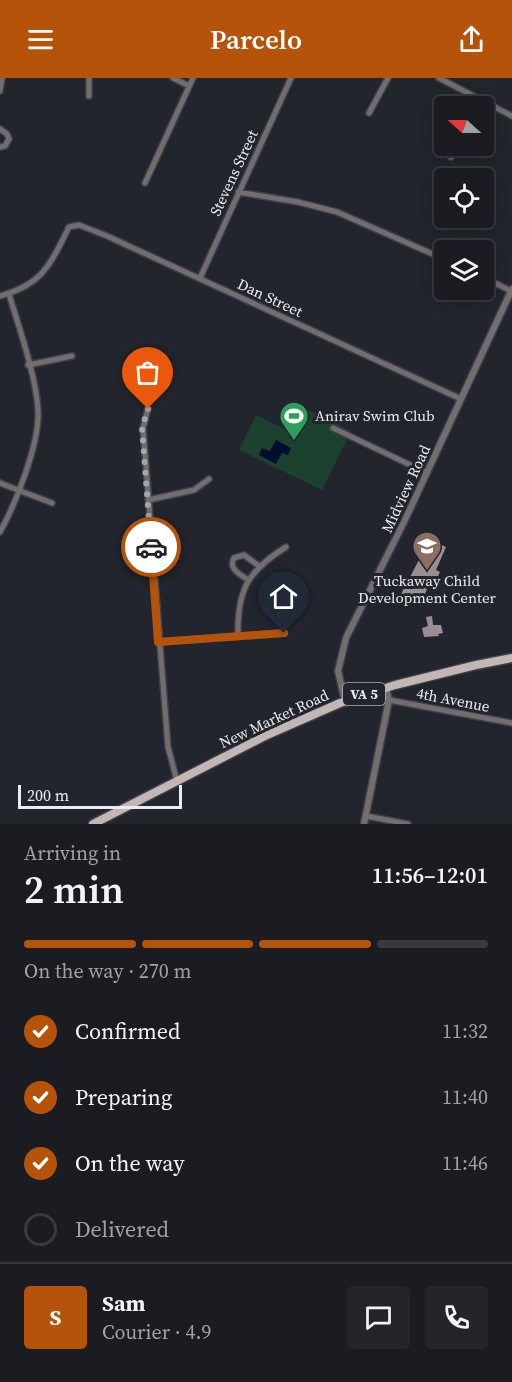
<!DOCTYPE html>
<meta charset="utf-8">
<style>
:root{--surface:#1a1c22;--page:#23252a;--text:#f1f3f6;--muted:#9fa1a5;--line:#383a40;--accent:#b45309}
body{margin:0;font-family:"Source Serif 4",serif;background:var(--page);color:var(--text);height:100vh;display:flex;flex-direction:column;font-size:22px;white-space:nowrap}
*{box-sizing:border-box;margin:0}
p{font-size:20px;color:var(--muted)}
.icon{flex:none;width:33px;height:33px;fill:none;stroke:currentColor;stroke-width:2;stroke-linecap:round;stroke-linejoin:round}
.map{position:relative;height:746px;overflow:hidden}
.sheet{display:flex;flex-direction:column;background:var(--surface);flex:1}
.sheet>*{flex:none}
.needle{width:39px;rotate:291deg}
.tools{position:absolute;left:434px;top:18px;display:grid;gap:12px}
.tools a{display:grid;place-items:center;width:60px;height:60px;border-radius:6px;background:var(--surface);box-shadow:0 3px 15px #0003,0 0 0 2px var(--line);font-size:30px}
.scale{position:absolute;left:18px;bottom:15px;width:164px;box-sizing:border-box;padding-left:6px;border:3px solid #e9ebf0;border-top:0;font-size:16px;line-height:21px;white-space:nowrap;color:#e9ebf0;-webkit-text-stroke:4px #22252d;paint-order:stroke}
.pin{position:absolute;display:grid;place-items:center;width:51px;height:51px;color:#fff;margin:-62px -26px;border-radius:50% 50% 50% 0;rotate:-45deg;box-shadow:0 0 6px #0007}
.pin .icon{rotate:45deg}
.courier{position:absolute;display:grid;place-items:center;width:60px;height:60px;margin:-30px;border:4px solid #b45309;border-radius:50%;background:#fff;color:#222;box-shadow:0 2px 8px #0007}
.summary em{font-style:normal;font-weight:600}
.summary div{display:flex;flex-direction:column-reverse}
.summary{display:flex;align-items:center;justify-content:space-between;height:102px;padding:0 24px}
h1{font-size:39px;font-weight:600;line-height:45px}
.bar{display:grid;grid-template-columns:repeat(4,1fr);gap:9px 6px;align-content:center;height:72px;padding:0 24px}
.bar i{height:8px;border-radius:4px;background:var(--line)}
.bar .selected{background:var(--accent)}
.bar p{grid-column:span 4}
.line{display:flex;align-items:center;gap:15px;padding:0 24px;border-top:2px solid var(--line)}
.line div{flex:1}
.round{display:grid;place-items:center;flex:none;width:63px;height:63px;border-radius:6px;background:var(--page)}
ol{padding:0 24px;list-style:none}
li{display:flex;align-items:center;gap:18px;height:66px}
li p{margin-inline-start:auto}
li .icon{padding:6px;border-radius:50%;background:var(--accent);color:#fff;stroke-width:4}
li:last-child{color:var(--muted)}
li i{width:33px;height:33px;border:3px solid var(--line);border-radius:50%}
header{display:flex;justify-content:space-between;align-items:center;height:78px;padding:0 24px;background:var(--accent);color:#fff;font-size:27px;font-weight:600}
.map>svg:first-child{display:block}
.green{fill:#1c422f}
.water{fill:#010e2e}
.building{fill:#9a8e93}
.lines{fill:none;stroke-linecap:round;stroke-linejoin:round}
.minor-casing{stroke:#3e4148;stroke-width:8}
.tertiary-casing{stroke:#3e4148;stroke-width:9}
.primary-casing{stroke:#3e4148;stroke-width:11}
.minor{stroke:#736e6d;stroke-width:5}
.tertiary{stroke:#736e6d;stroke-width:6}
.primary{stroke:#c2b7b5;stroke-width:8}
.done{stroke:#a3a6ac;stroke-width:6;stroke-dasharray:0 10.8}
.route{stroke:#b45309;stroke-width:8}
.labels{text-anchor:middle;stroke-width:6;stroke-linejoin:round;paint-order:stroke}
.shield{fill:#22252d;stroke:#adb0b6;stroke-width:1.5}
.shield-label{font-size:14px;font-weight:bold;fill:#e9ebf0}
.street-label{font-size:15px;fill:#e9ebf0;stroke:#22252d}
.poi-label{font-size:15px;fill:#e9ebf0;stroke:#22252d;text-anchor:start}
</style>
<header><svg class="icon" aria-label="menu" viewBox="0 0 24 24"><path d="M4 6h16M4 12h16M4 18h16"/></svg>Parcelo<svg class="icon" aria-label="share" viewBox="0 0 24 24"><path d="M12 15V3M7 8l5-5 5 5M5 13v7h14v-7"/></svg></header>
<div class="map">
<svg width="512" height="746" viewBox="0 0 512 746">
<rect width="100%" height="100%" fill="#22252d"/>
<!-- green -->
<path class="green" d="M306,331L351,353L322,412L239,372L256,337L294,356Z"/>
<!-- water -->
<path class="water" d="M276,362L291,370L288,377L282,375L276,386L259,377L262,370L270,373Z"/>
<!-- building -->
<path class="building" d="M427,460L446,469L436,492L440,494L436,502L432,500L421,525L401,516L420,480L418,479Z
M432,538L433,547H441L443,555L438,556L439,558L424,559L422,550L428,548L426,539Z"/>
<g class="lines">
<!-- minor casing -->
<g class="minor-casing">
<path id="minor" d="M173,0L189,8
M439,0L512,38
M0,13L2,0
M89,18V0
M468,28L473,18
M369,35L388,0
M0,51L7,56L9,61L5,68L0,69
M451,79L452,68
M145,105L193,0
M238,114L298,124L337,134L444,181
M483,199L511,213
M200,200L291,0
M0,218C43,206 50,187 69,149L79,147L107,158L461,321
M28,287L72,278
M148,331L143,350L168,669L177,703
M333,350L427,395
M0,405L52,425
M148,422L194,412L209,401
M0,454C16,425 40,365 38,332C36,297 19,250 9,216
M248,502C240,496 228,491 234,480L244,477L259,488
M238,558C237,513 247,493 286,469
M158,564L284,555
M389,622L512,645
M366,738L408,746"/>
</g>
<!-- tertiary casing -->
<g class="tertiary-casing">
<path id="tertiary" d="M345,623L338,593L346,560L404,444L512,211
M364,746L389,622L386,610"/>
</g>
<!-- primary casing -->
<g class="primary-casing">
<path id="primary" d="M93,746L267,657L340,625L395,607L476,587L512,580"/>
</g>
<!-- minor -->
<use href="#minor" class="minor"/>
<!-- tertiary -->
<use href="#tertiary" class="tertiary"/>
<!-- primary -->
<use href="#primary" class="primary"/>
</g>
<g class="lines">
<!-- done -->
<path class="done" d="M148,331L142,350L151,469"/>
<!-- route -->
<path class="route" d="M151,469L158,564L284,555"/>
</g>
<!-- icons -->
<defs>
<g id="stadium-pin" transform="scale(1.5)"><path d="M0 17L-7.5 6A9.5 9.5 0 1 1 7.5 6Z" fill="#2e9e5b" stroke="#22252d"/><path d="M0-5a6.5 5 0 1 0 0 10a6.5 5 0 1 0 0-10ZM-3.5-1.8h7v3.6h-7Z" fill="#fff"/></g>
<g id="school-pin" transform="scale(1.5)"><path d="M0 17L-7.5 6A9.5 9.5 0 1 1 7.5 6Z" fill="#8d6e63" stroke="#22252d"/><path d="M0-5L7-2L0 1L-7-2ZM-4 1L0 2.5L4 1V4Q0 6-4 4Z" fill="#fff"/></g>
</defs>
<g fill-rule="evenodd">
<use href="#stadium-pin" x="294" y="338"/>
<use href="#school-pin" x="427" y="468"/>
</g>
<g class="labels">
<!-- shield labels -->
<rect class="shield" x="343" y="605" width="42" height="22" rx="4.5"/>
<g class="shield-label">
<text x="364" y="621">VA 5</text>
</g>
<!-- street labels -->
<g class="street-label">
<text transform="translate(234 95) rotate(-65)" y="5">Stevens Street</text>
<text transform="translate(270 220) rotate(25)" y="5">Dan Street</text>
<text transform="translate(406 411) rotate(-65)" y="5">Midview Road</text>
<text transform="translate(453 622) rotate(11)" y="5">4th Avenue</text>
<text transform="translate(274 641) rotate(-25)" y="5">New Market Road</text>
</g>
<!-- poi labels -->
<g class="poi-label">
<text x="315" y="343">Anirav Swim Club</text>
<text x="427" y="508" text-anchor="middle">Tuckaway Child<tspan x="427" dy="17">Development Center</tspan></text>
</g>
</g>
</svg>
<div class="tools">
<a><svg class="needle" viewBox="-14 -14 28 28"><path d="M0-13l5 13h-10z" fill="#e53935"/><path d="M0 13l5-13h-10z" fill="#9fa1a5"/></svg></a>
<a><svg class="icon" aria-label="locate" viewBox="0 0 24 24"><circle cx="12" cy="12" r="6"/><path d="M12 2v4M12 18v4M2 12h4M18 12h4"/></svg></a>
<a><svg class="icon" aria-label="layers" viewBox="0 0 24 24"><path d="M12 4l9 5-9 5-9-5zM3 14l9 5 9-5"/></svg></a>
</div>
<div class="scale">200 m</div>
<div class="pin" style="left:148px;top:331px;background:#ea580c"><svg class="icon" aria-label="bag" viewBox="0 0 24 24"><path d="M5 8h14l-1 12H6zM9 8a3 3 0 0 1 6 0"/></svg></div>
<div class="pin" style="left:284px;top:555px;background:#1f2937"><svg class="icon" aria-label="home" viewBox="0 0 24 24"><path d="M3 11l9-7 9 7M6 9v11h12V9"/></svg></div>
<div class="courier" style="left:151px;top:469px"><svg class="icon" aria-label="car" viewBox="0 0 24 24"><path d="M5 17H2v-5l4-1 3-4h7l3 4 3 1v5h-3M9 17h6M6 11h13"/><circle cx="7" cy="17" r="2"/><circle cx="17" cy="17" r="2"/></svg></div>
</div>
<section class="sheet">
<div class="summary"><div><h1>2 min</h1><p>Arriving in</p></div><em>11:56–12:01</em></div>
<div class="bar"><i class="selected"></i><i class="selected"></i><i class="selected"></i><i></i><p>On the way · 270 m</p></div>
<ol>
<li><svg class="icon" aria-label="check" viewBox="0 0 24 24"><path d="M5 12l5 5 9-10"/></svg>Confirmed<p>11:32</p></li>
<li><svg class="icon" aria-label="check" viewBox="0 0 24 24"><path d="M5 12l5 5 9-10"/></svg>Preparing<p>11:40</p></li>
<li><svg class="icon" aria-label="check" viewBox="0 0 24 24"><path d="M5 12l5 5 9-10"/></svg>On the way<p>11:46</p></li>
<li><i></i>Delivered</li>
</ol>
<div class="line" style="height:108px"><b class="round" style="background:var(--accent);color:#fff">S</b><div><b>Sam</b><p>Courier · 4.9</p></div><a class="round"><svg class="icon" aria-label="chat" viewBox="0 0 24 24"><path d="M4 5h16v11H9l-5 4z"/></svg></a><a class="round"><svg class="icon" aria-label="phone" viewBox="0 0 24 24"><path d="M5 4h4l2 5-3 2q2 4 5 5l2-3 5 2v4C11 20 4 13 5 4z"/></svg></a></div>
</section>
